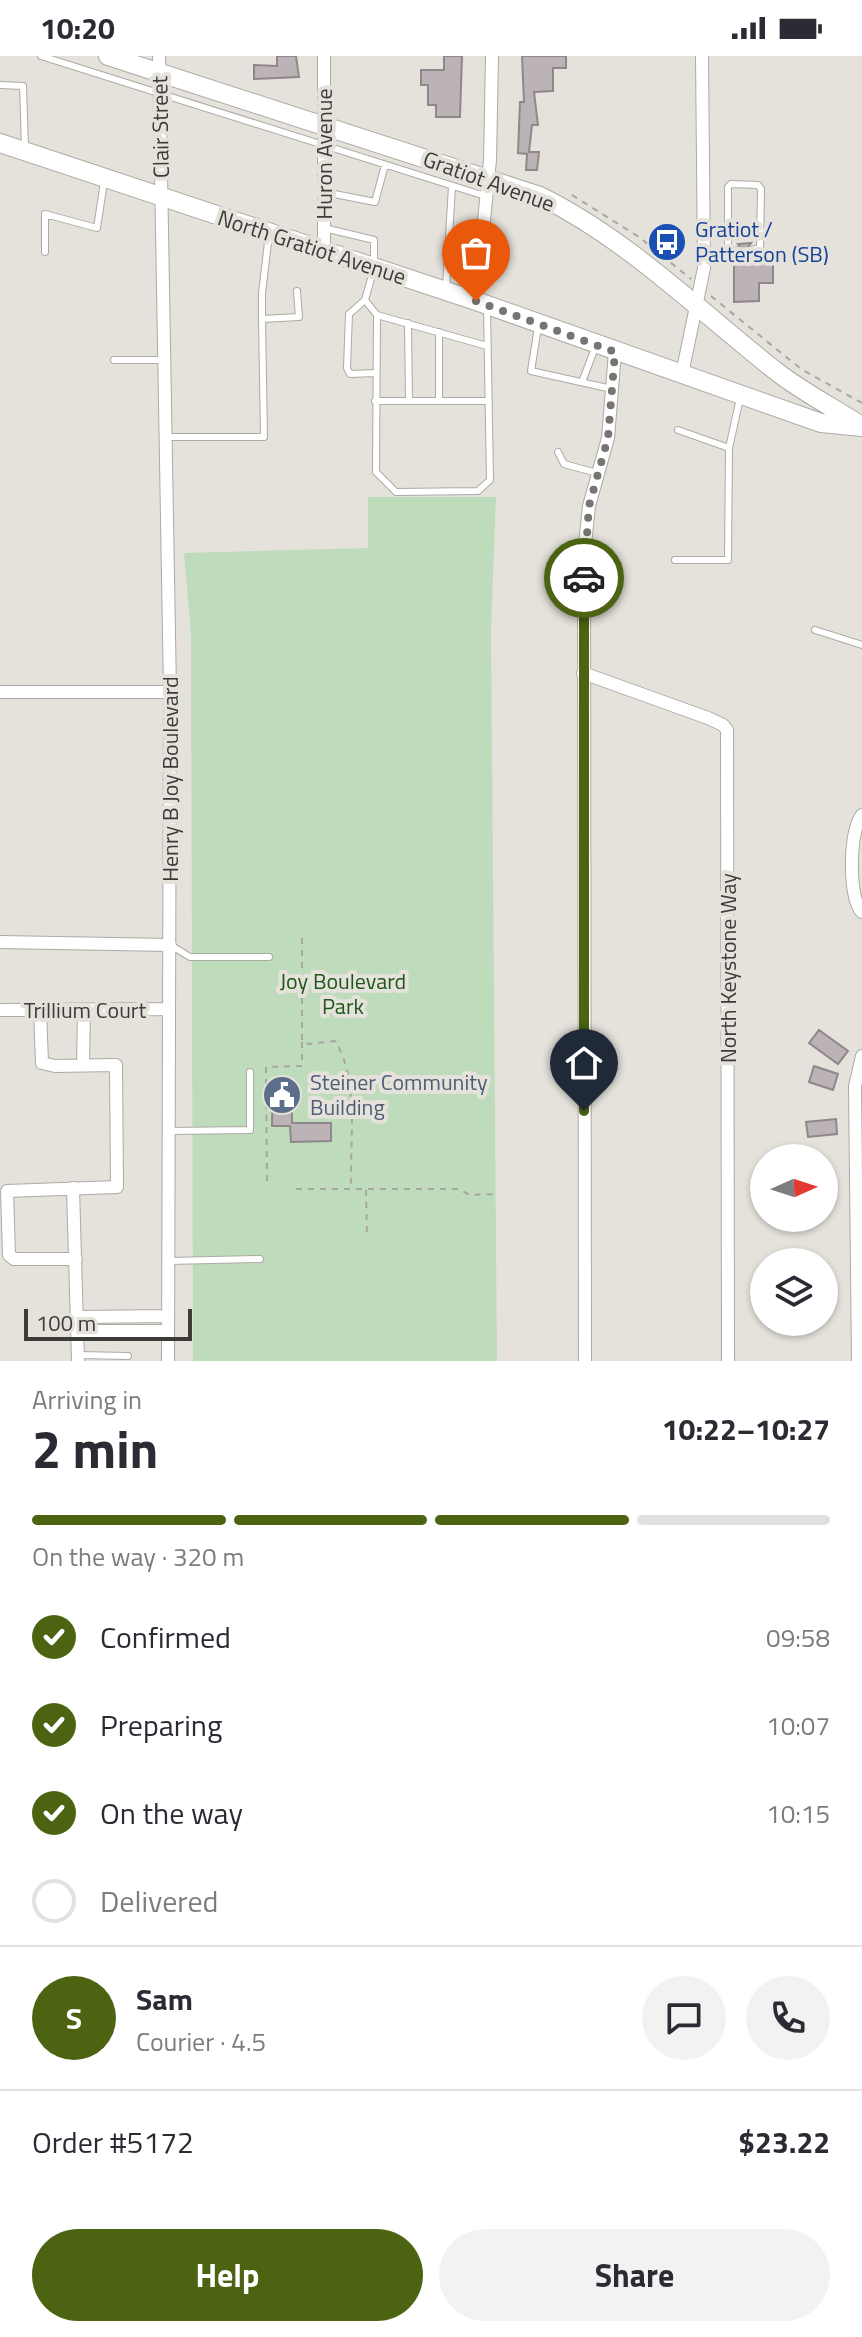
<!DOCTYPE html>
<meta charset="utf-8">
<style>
:root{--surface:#fff;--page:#f2f2f3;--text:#2b2b33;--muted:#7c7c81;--line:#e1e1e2;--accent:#4c6412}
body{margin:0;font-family:"Titillium Web",sans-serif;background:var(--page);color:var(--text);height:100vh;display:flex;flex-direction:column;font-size:30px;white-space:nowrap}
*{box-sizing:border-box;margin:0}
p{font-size:26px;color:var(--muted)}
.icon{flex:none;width:44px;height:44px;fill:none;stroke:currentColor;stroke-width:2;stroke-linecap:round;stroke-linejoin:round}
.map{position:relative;height:1305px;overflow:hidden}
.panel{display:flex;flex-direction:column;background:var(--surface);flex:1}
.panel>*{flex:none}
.needle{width:52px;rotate:87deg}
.fabs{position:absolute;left:750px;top:1088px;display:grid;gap:16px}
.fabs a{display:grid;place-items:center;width:88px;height:88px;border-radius:50%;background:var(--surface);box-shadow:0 2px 6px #0004;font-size:40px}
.scale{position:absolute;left:24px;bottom:20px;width:168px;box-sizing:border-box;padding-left:8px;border:4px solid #3c3b38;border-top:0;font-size:22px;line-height:28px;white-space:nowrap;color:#3c3b38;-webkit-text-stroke:6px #e5e2dc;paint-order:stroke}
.pin{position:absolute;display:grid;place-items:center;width:68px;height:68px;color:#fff;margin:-82px -34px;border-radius:50% 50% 50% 0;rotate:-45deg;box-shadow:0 0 8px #0007}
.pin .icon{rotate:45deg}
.courier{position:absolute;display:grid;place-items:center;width:80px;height:80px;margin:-40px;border:6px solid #4c6412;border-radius:50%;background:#fff;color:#222;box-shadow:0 2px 10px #0007}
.head em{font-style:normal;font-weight:700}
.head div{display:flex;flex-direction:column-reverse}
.head{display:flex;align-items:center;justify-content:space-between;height:136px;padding:0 32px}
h1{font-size:52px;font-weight:700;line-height:60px}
.bar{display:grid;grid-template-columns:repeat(4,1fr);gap:12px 8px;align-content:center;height:96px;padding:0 32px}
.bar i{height:10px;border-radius:6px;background:var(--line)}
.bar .active{background:var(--accent)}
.bar p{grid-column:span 4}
.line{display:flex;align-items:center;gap:20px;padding:0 32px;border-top:2px solid var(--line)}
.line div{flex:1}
.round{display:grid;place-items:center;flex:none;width:84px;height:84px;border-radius:42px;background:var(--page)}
ol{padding:0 32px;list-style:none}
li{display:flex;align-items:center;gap:24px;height:88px}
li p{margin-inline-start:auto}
li .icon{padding:8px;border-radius:50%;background:var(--accent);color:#fff;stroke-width:4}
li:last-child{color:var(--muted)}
li i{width:44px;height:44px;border:4px solid var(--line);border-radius:50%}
.button{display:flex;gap:16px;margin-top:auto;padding:16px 32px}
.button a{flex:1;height:92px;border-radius:48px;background:var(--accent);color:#fff;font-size:32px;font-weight:700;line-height:92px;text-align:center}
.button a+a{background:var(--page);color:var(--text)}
.status{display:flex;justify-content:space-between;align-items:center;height:56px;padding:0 40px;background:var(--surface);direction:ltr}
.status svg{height:22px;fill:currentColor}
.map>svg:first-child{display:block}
.green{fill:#bedcbb}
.building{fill:#bbb3b5;stroke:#8f8789;stroke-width:2}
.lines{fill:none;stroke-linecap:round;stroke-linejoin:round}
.service-casing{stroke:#adaaa4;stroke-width:8}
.minor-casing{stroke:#adaaa4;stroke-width:14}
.primary-casing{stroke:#adaaa4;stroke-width:20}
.path{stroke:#a9a6a1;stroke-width:2;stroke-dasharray:6 6;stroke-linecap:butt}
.service{stroke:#fff;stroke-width:6}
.minor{stroke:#fff;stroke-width:12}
.primary{stroke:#fff;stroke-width:18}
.done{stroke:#777571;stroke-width:8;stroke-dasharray:0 14.4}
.route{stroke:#4c6412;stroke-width:10}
.labels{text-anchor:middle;stroke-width:8;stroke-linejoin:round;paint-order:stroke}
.street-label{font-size:22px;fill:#3c3b38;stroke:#e5e2dc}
.transit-label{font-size:22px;fill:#164399;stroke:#e5e2dc;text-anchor:start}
.park-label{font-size:22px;fill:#1d5719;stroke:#e5e2dc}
.service-label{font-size:22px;fill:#4e5e75;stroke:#e5e2dc;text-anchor:start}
</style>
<div class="status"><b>10:20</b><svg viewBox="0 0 49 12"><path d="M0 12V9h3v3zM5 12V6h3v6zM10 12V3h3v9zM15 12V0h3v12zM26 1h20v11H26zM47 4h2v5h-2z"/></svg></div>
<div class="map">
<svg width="862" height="1305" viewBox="0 0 862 1305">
<rect width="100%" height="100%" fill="#e5e2dc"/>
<!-- green -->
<path class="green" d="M368,441H496L491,573L497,1305H193L191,578L184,497L368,492Z"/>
<!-- building -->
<path class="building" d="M277,0H296L299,21L254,23V9L277,10Z
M444,0H462L460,61H436V49H428V29H421V14H444Z
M522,0H566V12H553V35L534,36L538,69H532L529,96H539L537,114H526L527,98L518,97L520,46H524Z
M751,187L745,195L751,202H773V227H759V245L734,246V202L744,196L738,188Z
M819,974L848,995L838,1008L809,987Z
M814,1010L838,1018L833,1034L809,1026Z
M273,1023H291L292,1067H331V1085L291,1086L290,1070H272Z
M836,1063L837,1078L808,1081L806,1066Z"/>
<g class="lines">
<!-- service casing -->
<g class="service-casing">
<path id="service" d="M41,0L485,140
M0,29L23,30L25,92
M324,136L375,146L385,109
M324,172L374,184V212L365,244L349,258L347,312L350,318L375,317
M269,178L262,237V263L299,261L297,235
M45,196V158L97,172L104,126
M728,198V131L731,128L758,129L761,133L760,192L751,194
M704,199L728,198L738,194
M446,232L452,130
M365,244L377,259L487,290
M377,259L376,416L396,436L478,435L490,424L487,253
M408,267L409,345
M538,271L531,315L612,333
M114,304H163
M582,326L595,292
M375,345H489
M439,345V276
M678,374L729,392
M166,381H264L262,263
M558,396L564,408L597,417
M675,504H728L729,392L740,342
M815,574L862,589
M172,890L190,901H269
M169,1075L250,1074V1016
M168,1205L260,1203
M78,1299L128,1300"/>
</g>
<!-- minor casing -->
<g class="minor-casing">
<path id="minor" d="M159,0L170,636L168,1305
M324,0V196
M476,245L490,104L492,0
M682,318L704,212L702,0
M583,617L708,662L723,669L727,674L728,1305
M0,636H170
M862,759C849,773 848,843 862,856
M0,886L170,889
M0,954L169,953
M40,954L42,1007L55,1010L116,1009L117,1131L7,1135L9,1199L14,1203H76
M83,1009L84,954
M73,1132L78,1305
M78,1261L168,1260
M78,1275H168
M585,1305L584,498L589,450L608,382L615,296
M858,1305L855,1030L862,1000"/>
</g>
<!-- primary casing -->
<g class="primary-casing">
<path id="primary" d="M108,0L540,140C629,184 699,255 777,316C803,336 832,351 860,369
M0,87L476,245L821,367L862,371"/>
</g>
<!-- path -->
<path class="path" d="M572,139L639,181L691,223
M711,240L801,313L862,347
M302,984V878
M267,1125L266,1011L302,1010V985L309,988L335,985C359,1021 350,1089 351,1133
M296,1133H458L470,1139L496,1138
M366,1134L367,1182"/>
<!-- service -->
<use href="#service" class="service"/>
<!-- minor -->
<use href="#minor" class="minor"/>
<!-- primary -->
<use href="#primary" class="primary"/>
</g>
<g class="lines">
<!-- done -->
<path class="done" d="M476,245L615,296L608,382L589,450L584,522"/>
<!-- route -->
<path class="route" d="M584,522V1055"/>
</g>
<!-- icons -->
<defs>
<g id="bus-disc" transform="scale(2)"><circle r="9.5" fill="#1a4fb4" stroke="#e5e2dc"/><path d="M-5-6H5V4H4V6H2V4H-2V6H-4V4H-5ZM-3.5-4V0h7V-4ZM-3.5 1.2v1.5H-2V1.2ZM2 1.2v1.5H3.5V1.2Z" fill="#fff"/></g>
<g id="civic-disc" transform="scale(2)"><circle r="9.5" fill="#5c6f8a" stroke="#e5e2dc"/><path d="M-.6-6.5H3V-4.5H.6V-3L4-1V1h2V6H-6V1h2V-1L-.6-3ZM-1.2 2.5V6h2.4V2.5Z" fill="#fff"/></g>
</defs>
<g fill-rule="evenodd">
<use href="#bus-disc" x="667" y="186"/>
<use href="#civic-disc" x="282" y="1039"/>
</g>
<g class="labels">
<!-- street labels -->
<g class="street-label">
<text transform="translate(160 71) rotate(-91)" y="8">Clair Street</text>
<text transform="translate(324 98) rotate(-90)" y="8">Huron Avenue</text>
<text transform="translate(489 125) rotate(20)" y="8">Gratiot Avenue</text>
<text transform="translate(312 191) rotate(18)" y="8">North Gratiot Avenue</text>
<text transform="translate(170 723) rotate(-90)" y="8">Henry B Joy Boulevard</text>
<text transform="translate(728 912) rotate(-90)" y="8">North Keystone Way</text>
<text x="85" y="962">Trillium Court</text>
</g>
<!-- transit labels -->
<g class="transit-label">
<text x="695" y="181">Gratiot /<tspan x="695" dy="25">Patterson (SB)</tspan></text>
</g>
<!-- park labels -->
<g class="park-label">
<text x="343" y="933">Joy Boulevard<tspan x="343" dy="25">Park</tspan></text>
</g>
<!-- service labels -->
<g class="service-label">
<text x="310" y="1034">Steiner Community<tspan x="310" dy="25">Building</tspan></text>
</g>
</g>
</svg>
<div class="fabs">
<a><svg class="needle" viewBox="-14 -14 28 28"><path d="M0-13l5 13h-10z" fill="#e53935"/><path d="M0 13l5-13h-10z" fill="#7c7c81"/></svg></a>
<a><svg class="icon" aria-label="layers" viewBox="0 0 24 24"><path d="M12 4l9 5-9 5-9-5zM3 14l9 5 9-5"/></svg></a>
</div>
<div class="scale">100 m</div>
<div class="pin" style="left:476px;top:245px;background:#ea580c"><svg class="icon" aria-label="bag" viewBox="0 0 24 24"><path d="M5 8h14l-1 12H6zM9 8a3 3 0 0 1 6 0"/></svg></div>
<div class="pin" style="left:584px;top:1055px;background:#1f2937"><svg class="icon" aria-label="home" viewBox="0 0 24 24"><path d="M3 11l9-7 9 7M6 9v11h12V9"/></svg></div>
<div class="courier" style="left:584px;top:522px"><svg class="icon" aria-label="car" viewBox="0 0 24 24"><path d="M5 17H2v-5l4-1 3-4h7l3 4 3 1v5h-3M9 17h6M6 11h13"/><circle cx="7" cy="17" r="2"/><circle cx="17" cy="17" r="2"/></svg></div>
</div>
<section class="panel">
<div class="head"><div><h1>2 min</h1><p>Arriving in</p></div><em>10:22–10:27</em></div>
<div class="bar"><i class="active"></i><i class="active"></i><i class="active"></i><i></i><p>On the way · 320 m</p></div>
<ol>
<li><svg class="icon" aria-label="check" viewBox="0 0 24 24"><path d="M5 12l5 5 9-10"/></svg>Confirmed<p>09:58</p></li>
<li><svg class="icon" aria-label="check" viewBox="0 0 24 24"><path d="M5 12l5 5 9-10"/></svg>Preparing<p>10:07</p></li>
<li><svg class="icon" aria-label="check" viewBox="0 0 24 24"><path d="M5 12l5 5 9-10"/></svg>On the way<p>10:15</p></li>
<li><i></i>Delivered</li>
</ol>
<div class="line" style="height:144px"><b class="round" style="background:var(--accent);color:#fff">S</b><div><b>Sam</b><p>Courier · 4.5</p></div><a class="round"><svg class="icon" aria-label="chat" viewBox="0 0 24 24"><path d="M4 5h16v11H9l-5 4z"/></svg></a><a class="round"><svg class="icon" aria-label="phone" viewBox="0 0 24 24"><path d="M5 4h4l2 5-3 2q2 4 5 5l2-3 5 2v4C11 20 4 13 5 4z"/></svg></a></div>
<div class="line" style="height:104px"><div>Order #5172</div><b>$23.22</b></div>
<div class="button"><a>Help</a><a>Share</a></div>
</section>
